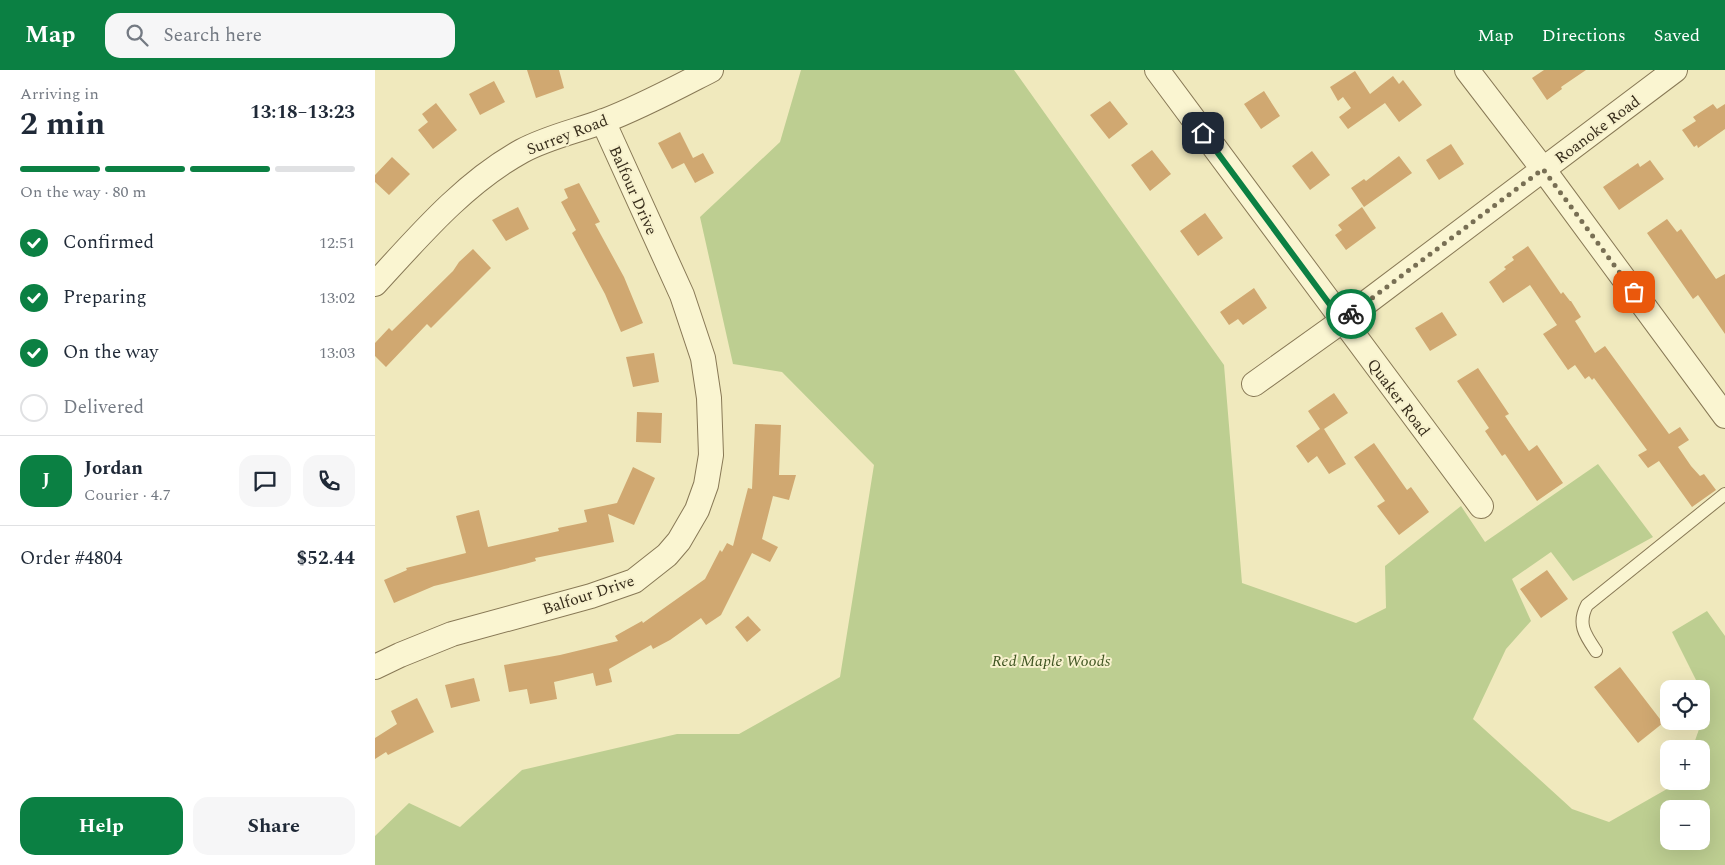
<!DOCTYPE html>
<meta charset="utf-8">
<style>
:root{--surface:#fff;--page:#f6f6f7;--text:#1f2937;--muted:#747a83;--line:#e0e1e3;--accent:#0b8043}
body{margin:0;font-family:Spectral,serif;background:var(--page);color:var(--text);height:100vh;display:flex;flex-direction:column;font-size:19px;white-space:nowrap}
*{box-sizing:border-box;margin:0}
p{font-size:16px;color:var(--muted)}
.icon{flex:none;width:28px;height:28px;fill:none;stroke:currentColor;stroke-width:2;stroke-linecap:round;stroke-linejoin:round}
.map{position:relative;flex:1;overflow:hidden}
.sheet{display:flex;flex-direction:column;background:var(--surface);width:375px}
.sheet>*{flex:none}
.buttons{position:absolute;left:1285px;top:610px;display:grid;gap:10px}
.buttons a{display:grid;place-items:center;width:50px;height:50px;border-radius:10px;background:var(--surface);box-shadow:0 5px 20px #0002;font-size:25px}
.pin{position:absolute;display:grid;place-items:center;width:42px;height:42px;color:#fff;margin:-21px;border-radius:10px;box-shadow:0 2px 8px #0006}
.courier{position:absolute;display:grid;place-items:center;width:50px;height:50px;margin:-25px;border:4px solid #0b8043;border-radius:50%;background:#fff;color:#222;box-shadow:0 1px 6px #0007}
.overview em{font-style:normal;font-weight:700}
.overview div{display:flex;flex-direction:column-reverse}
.overview{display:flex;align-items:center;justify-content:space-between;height:85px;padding:0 20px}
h1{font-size:32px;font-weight:700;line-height:38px}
.bar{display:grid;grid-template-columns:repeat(4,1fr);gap:8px 5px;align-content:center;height:60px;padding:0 20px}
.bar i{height:6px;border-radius:4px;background:var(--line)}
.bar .selected{background:var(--accent)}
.bar p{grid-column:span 4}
.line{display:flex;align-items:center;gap:12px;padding:0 20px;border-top:1px solid var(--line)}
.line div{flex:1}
.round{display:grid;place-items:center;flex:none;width:52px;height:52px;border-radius:15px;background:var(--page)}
ol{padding:0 20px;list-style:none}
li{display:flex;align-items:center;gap:15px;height:55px}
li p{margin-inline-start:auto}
li .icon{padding:5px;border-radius:50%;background:var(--accent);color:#fff;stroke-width:4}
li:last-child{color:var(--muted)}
li i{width:28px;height:28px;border:2px solid var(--line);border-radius:50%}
.primary-button{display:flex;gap:10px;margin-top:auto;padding:10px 20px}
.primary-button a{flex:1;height:58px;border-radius:15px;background:var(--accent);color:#fff;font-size:20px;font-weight:700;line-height:58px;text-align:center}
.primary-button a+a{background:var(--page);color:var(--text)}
header{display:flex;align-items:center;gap:30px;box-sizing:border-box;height:70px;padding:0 25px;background:var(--accent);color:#fff}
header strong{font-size:24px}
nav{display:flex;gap:28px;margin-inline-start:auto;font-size:18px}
.search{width:350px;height:45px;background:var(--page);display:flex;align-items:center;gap:12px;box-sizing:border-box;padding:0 18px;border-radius:15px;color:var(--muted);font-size:19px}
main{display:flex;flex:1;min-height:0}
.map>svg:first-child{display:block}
.green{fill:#bdce91;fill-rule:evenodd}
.building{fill:#d0a871}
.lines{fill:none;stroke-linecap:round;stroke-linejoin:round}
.service-casing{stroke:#887956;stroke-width:14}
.minor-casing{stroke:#887956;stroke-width:26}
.service{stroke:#faf5d1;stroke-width:12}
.minor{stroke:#faf5d1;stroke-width:24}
.done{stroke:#786f54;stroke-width:5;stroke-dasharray:0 9}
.route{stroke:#0b8043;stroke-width:6}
.labels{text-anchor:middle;stroke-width:4;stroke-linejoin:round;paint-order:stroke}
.street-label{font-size:16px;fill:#372d1b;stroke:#f7f1cd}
.park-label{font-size:16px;font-style:italic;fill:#3f5421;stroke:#f7f1cd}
</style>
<header>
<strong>Map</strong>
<div class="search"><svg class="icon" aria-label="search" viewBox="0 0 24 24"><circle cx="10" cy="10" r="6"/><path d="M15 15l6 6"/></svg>Search here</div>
<nav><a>Map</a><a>Directions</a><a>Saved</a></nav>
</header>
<main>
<section class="sheet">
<div class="overview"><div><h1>2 min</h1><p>Arriving in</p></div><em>13:18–13:23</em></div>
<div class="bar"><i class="selected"></i><i class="selected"></i><i class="selected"></i><i></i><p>On the way · 80 m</p></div>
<ol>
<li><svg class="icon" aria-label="check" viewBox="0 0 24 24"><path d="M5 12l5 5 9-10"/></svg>Confirmed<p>12:51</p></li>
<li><svg class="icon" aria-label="check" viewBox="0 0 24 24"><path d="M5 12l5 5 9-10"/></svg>Preparing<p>13:02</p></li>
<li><svg class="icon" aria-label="check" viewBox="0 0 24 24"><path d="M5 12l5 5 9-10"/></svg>On the way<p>13:03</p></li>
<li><i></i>Delivered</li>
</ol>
<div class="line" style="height:90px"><b class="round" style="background:var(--accent);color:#fff">J</b><div><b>Jordan</b><p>Courier · 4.7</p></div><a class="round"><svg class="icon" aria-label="chat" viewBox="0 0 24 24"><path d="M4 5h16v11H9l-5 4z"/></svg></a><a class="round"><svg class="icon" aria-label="phone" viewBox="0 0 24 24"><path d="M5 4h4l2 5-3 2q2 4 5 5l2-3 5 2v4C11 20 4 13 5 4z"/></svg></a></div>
<div class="line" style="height:65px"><div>Order #4804</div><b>$52.44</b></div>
<div class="primary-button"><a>Help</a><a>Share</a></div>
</section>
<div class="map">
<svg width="1350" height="795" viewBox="0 0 1350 795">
<rect width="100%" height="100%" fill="#f0e9bd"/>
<!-- green -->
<path class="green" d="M426,0H639L849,295L867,513L981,553L1011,538L1010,496L1086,436L1110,472L1223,394L1278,467L1198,511L1176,482L1137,509L1156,551L1131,579L1098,649L1197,739L1234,752L1306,711H1326V679H1317L1333,634L1297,562L1332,541L1350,566V795H0V766L34,733L85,757L147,700L302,664H364L465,607L499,395L407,302L358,294L325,147L405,72ZM1294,739H1326V771H1294Z"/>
<!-- building -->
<path class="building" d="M152,0H184L189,18L161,28Z
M1169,0H1211L1186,17L1187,19L1172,30L1157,8Z
M980,1L995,24L1018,6L1024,14L1028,10L1047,35L1024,52L1010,33L973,59L964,47L976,38L968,27L963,31L955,17Z
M119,11L130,32L105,45L94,24Z
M889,21L905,46L886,59L869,34Z
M735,31L753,54L734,69L715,45Z
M61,33L82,60L58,79L43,60L53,52L47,44Z
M1338,34L1342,39L1350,34V59L1323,78L1322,75L1319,77L1307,60L1321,51L1318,47Z
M305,62L318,88L328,83L339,103L320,113L309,93L297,99L283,73Z
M1076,74L1089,94L1064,110L1051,90Z
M777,80L796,104L775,121L756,95Z
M937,81L955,105L935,120L917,96Z
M1024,86L1037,103L989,137L976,118L989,109L991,111Z
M17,87L35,104L14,125L0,112V105Z
M1275,90L1289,109L1244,140L1228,117L1263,93L1265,97Z
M204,113L225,152L220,154L249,207L268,253L246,262L230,224L197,163L201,160L186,132L193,128L189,119Z
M143,137L154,159L131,171L117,150Z
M987,137L1001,158L971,180L960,165L967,160L963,155Z
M830,143L848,168L823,186L805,161Z
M1292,149L1302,162L1306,159L1341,209L1350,204V264L1323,225L1318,229L1272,163Z
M1153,176L1186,224L1188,222L1195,231H1196L1206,247L1200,251L1220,283L1230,276L1294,364L1305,357L1314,370L1303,377L1316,396L1325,406L1329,404L1341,420L1317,437L1284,391L1273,398L1263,385L1272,380L1219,308L1217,310L1214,306L1210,309L1200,295L1193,300L1168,264L1182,255L1155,215L1128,233L1114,212L1131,199L1129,197L1139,190L1137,187Z
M98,179L116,198L56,258L52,254L11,297L0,286V273L14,258L17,261L78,201L84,192Z
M879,218L892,238L868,255L863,249L854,255L845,242Z
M1067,242L1082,265L1055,281L1040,258Z
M279,283L284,312L258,317L251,287Z
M1103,298L1134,344L1130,346L1154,381L1162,375L1188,413L1162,431L1130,384L1127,386L1110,361L1114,358L1082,311Z
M959,323L973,343L949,359L971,394L954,404L942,386L933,393L921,376L945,359L933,341Z
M262,342L287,343L286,373L261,372Z
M380,354L406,355L404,405H421L414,430L398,426L387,469L403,477L395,492L377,483L346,545L331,555L326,548L295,570L278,579L276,575L234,599L237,612L221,616L218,603L179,612L182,629L155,634L152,619L134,622L129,595L185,585L243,571L240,566L267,551L268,553L330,509L345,480L347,482L352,473L358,476L373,418L377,419Z
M999,373L1032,420L1036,417L1054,442L1024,465L1002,436L1010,431L979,387Z
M258,397L280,408L259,455L233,444L239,472L160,488L161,491L150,494L59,516L19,533L9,510L32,500L31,498L91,483L81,446L104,440L113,477L184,461L183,458L212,452L209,440L242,433Z
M1172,500L1193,529L1166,548L1145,519Z
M373,546L386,560L372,572L360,557Z
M1245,597L1288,653L1263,673L1219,617Z
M99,608L105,631L76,638L70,615Z
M42,628L59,662L13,685L11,682L0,689V668L22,654L16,641Z"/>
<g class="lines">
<!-- service casing -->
<g class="service-casing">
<path id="service" d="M1221,581C1210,565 1202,554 1212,535L1350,424"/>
</g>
<!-- minor casing -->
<g class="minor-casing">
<path id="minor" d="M782,0L1106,436
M1092,0L1168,99L1350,346
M0,214C44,166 89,113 147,81C173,67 202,61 229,51C266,37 301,18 336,0
M879,314L967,251L1300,0
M0,597L25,585L77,564L216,526L259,511L292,485L304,471L322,440L331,415L336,385L334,328L328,288L307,225L228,51"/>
</g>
<!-- service -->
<use href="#service" class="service"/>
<!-- minor -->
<use href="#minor" class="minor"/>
</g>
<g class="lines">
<!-- done -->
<path class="done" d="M976,244L1168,99L1259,222"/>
<!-- route -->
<path class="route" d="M828,63L967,251L976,244"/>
</g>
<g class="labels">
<!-- street labels -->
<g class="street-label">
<text transform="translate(1222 59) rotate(-37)" y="6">Roanoke Road</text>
<text transform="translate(192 64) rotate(-21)" y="6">Surrey Road</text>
<text transform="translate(259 120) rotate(66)" y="6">Balfour Drive</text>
<text transform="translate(1024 327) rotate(53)" y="6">Quaker Road</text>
<text transform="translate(213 524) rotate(-18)" y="6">Balfour Drive</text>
</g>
<!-- park labels -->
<g class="park-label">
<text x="676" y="596">Red Maple Woods</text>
</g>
</g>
</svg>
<div class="buttons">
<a><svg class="icon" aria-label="locate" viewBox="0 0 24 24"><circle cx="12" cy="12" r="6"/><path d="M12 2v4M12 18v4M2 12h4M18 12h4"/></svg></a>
<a>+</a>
<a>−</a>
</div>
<div class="pin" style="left:1259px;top:222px;background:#ea580c"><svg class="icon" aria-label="bag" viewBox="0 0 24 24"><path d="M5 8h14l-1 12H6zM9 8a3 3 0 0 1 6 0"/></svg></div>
<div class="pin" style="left:828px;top:63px;background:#1f2937"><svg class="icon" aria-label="home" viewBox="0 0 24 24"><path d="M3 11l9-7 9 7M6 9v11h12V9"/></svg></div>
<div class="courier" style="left:976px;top:244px"><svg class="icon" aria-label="bike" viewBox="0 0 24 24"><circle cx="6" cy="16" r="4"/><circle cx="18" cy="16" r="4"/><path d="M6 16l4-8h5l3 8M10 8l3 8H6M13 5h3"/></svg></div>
</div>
</main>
